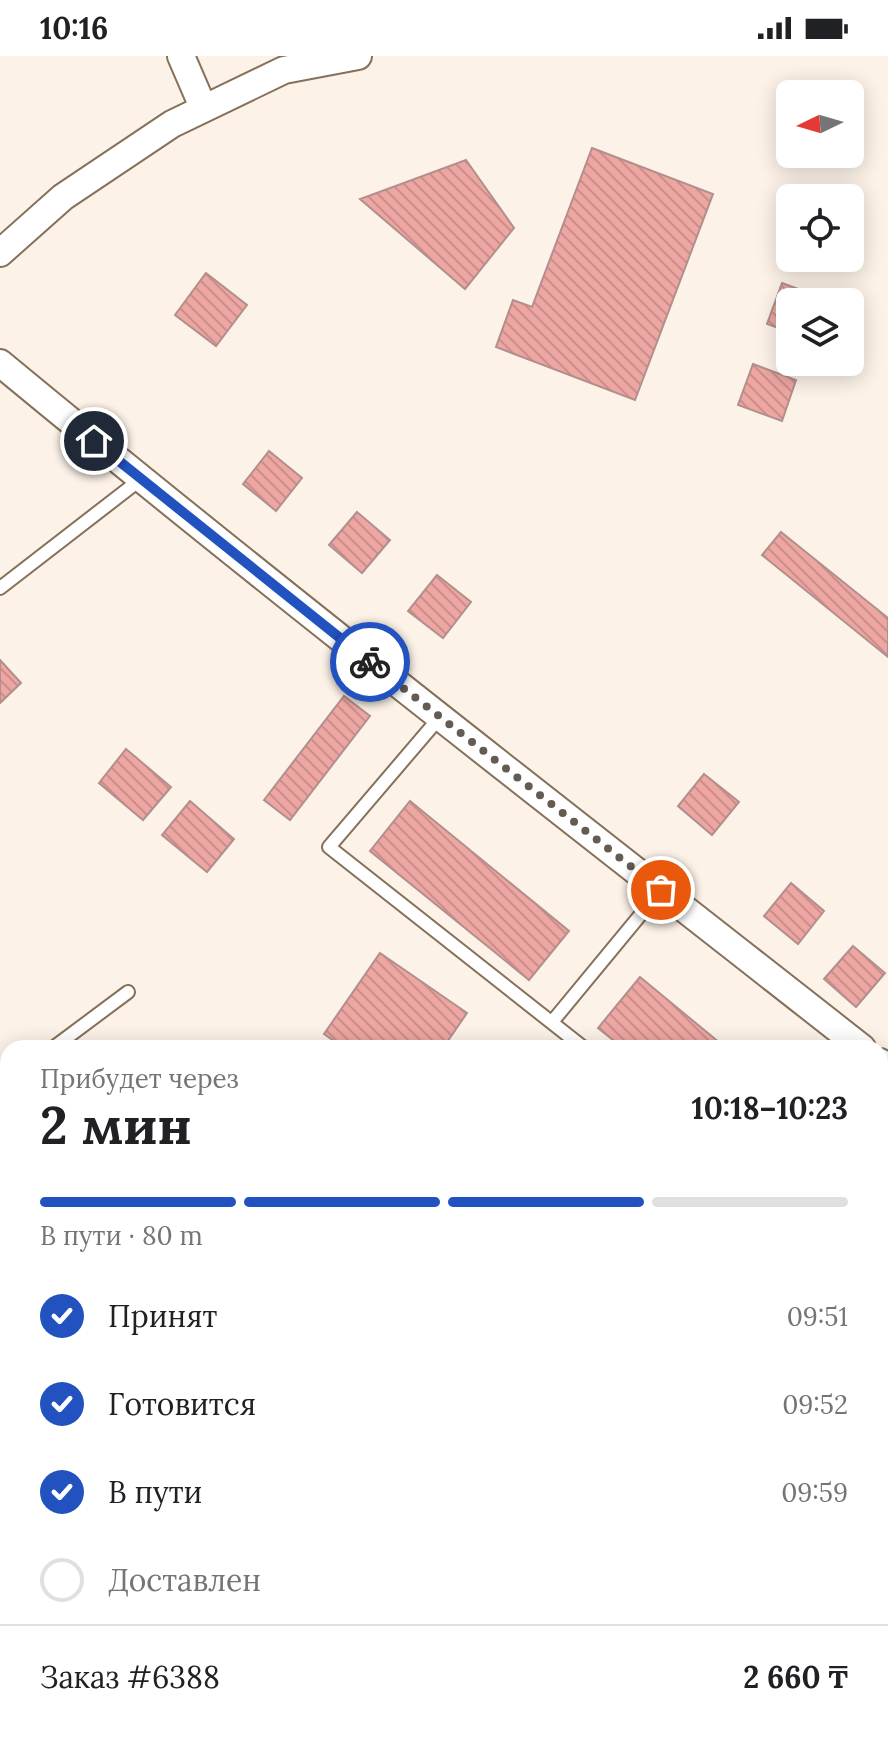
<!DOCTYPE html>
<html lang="ru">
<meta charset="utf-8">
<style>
:root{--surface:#fff;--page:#f6f6f6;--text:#202124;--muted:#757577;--line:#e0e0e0;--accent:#2152bf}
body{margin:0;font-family:Lora,serif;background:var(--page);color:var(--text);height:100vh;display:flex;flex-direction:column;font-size:30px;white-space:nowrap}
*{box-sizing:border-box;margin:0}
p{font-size:26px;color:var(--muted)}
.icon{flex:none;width:44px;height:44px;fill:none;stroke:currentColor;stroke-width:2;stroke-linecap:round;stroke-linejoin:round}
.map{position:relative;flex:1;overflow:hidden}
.drawer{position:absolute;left:0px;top:984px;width:888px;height:706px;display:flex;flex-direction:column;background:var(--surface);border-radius:24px 24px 0 0;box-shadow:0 4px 20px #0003}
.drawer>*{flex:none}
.needle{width:52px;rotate:265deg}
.tools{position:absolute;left:776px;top:24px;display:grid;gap:16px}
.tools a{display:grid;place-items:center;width:88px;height:88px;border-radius:12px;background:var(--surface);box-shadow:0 4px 20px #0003;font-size:40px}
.pin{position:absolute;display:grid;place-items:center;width:68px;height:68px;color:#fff;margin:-34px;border:4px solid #fff;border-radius:50%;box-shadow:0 2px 8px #0007}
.courier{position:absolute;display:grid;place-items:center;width:80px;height:80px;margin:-40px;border:6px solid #2152bf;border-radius:50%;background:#fff;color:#222;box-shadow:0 2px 10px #0007}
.summary em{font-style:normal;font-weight:700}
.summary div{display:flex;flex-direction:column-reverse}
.summary{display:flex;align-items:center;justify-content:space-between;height:136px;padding:0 40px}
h1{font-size:52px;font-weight:700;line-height:60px}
.bar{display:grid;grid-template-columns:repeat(4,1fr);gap:12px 8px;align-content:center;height:96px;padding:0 40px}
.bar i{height:10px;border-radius:6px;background:var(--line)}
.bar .on{background:var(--accent)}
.bar p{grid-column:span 4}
.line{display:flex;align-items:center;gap:20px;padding:0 40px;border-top:2px solid var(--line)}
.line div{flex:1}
ol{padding:0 40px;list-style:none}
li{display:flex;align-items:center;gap:24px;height:88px}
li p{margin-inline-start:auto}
li .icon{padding:8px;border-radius:50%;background:var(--accent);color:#fff;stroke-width:4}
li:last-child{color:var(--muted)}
li i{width:44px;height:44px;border:4px solid var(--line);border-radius:50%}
.status{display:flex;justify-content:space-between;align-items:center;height:56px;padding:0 40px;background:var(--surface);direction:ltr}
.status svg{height:22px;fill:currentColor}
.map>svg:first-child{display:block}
.building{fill:url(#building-back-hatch);stroke:#b28f8c;stroke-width:2}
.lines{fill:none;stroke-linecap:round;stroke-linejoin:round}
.service-casing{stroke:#857059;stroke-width:16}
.minor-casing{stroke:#857059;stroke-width:30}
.service{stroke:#fff;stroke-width:12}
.minor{stroke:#fff;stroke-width:26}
.done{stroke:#645b53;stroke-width:8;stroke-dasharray:0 14.4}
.route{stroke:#2152bf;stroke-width:10}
</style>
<div class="status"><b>10:16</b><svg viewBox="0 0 49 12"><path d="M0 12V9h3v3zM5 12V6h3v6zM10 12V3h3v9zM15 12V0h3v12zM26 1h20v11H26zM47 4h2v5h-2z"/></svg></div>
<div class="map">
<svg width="888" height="1689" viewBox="0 0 888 1689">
<defs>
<pattern id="building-back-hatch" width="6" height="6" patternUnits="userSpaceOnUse" patternTransform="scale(2)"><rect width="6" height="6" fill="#eea6a2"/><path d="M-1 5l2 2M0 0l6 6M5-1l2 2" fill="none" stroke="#cb8e8a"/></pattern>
</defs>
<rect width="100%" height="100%" fill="#fcf2e8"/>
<!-- building -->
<path class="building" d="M592,92L713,138L635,344L496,291L513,244L532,251Z
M466,104L514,172L465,233L360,143Z
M817,202H840L837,210Z
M206,217L247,249L216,290L175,259Z
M782,227L825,243L824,246H790V276L767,268Z
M753,308L796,324L782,365L738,349Z
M269,395L302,422L276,455L243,428Z
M357,456L390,484L362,517L329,489Z
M781,476L888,562V601L762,499Z
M437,519L471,546L443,582L408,555Z
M0,604L21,627L0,647Z
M344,640L370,660L290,764L264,744Z
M126,693L171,731L143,764L99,727Z
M704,718L739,746L712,779L678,750Z
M190,745L234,783L207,816L162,779Z
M410,745L569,875L529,924L370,795Z
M791,827L824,855L798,888L764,860Z
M853,890L885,917L856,951L824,923Z
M380,897L467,957L443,992H344L324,978Z
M640,921L726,992H623L598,972Z
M8,1115V1246L0,1237V1122Z
M880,1118L888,1125V1201L880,1195Z
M0,1520L8,1529L7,1659L0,1651Z"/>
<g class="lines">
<!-- service casing -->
<g class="service-casing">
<path id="service" d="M0,532L141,423
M440,661L329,791L584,992
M552,966L661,834
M53,992L128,936
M0,1031L8,1025
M880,1227L888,1233
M0,1305L8,1313
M0,1470L8,1478
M880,1583L888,1597
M0,1688L1,1689"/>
</g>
<!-- minor casing -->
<g class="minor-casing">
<path id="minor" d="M181,0L203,51
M0,197L63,141L172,68L284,14L358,0
M0,307C283,541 573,765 862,992
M880,1006L888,1013
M880,1572L888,1561"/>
</g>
<!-- service -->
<use href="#service" class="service"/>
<!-- minor -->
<use href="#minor" class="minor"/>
</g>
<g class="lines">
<!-- done -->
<path class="done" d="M370,606L661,834"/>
<!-- route -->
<path class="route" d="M94,385L370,606"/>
</g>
</svg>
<div class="tools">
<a><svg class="needle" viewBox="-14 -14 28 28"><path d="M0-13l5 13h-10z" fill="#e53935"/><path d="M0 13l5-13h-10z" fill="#757577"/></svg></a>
<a><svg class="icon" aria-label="locate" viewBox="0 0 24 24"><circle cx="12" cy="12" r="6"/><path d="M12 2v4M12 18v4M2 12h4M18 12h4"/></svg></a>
<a><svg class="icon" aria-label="layers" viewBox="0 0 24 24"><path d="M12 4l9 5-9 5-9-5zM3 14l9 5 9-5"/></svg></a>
</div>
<div class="pin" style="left:661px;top:834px;background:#ea580c"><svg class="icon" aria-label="bag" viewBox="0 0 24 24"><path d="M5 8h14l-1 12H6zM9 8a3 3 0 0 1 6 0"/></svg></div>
<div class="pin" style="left:94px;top:385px;background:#1f2937"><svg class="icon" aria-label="home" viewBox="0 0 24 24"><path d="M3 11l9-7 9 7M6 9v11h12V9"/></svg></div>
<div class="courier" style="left:370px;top:606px"><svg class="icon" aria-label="bike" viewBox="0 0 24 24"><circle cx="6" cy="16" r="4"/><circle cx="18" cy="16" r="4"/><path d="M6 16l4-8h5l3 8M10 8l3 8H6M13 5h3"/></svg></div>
<section class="drawer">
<div class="summary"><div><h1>2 мин</h1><p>Прибудет через</p></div><em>10:18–10:23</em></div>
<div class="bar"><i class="on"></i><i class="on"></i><i class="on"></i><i></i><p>В пути · 80 m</p></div>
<ol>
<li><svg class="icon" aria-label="check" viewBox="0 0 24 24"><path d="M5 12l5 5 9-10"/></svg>Принят<p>09:51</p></li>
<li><svg class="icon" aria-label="check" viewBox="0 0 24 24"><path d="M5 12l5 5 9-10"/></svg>Готовится<p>09:52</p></li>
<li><svg class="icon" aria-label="check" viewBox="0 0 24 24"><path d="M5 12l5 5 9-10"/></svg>В пути<p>09:59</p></li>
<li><i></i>Доставлен</li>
</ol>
<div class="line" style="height:104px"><div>Заказ #6388</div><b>2 660 ₸</b></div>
</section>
</div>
